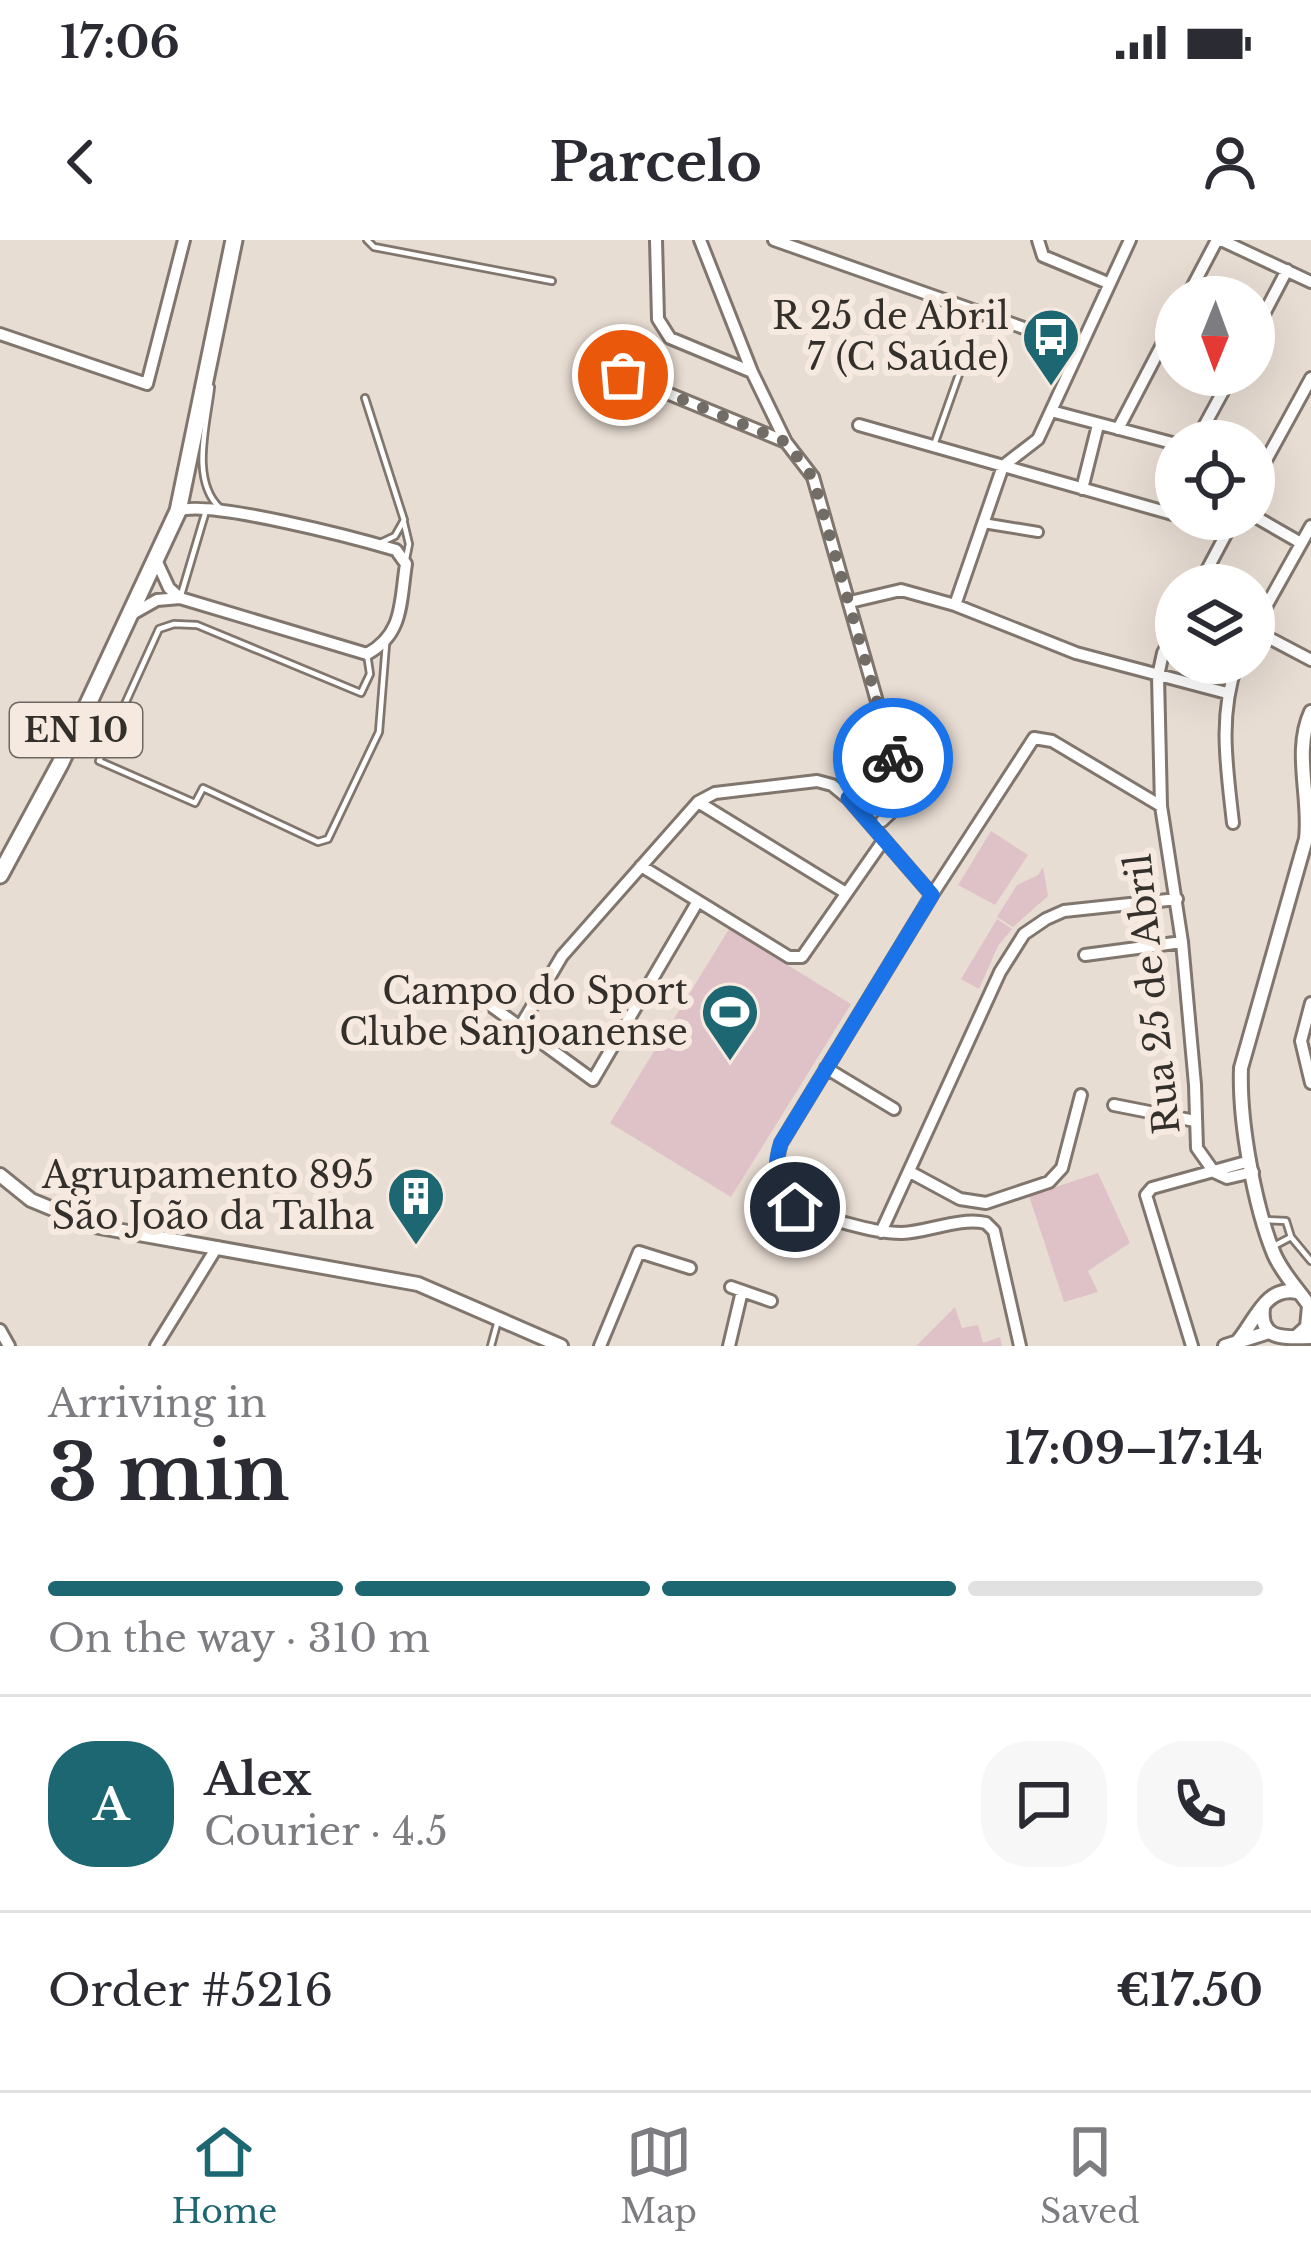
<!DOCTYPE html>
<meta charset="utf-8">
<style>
:root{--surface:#fff;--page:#f7f7f7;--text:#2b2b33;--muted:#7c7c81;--line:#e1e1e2;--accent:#1d6772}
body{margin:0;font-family:"Libre Baskerville",serif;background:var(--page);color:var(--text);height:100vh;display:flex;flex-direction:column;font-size:45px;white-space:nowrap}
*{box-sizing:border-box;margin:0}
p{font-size:39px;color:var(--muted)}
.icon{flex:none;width:66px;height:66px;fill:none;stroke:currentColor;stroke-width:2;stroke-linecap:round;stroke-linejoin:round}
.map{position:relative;height:1106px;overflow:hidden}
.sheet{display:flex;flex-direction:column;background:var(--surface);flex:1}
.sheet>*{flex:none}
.needle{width:78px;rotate:181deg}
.buttons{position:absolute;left:1155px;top:36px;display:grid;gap:24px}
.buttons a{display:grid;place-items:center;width:120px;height:120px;border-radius:50%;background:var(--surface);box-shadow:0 12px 48px #0002;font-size:60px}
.pin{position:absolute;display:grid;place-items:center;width:102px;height:102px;color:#fff;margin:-51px;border:6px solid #fff;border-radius:50%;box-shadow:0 3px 12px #0007}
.courier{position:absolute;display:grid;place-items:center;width:120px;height:120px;margin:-60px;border:9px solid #1a73e8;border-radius:50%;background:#fff;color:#222;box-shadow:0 3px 15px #0007}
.headline em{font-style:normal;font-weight:700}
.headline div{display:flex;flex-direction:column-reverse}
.headline{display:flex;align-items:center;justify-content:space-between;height:204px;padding:0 48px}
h1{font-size:78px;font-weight:700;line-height:90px}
.bar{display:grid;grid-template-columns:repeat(4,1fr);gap:18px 12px;align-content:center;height:144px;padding:0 48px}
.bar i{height:15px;border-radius:9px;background:var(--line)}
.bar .current{background:var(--accent)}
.bar p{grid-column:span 4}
.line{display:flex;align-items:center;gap:30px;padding:0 48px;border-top:3px solid var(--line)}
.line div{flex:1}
.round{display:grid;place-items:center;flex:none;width:126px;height:126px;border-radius:48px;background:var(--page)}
.status{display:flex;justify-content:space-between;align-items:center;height:84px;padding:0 60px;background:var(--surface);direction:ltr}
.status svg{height:33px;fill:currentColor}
header{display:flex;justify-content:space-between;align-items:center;height:156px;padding:0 48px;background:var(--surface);font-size:54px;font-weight:700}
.tab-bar{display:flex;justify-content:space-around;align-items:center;height:168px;border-top:3px solid var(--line);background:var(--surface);font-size:33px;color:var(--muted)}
.tab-bar a{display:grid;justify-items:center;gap:6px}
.tab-bar .current{color:var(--accent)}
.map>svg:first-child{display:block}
.green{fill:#dfc2c8}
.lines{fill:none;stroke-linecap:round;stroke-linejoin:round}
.service-casing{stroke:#80766d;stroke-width:10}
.pedestrian-casing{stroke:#80766d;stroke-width:14}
.minor-casing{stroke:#80766d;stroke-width:16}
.tertiary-casing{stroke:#80766d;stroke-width:18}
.primary-casing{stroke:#80766d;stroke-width:21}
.service{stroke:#fff;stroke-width:4.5}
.pedestrian{stroke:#fff;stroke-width:8}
.minor{stroke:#fff;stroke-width:10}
.tertiary{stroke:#fff;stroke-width:12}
.primary{stroke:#fff;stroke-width:15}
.done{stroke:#726c66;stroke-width:12;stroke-dasharray:0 21.6}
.route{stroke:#1a73e8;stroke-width:15}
.labels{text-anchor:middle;stroke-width:12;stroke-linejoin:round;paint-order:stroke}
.shield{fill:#f6eae0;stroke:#6e6761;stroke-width:3}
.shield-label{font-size:33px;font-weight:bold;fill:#332f2b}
.poi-label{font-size:36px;fill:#332f2b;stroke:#f6eae0;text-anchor:end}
.street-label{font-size:36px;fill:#332f2b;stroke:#f6eae0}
</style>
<div class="status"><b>17:06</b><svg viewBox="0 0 49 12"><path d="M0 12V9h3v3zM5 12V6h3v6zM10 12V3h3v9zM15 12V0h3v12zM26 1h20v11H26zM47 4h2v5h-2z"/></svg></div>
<header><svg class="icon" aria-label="back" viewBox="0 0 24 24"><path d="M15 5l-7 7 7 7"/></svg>Parcelo<svg class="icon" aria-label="person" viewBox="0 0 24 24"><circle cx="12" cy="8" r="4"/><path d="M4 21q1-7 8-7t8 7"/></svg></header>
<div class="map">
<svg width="1311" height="1106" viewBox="0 0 1311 1106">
<rect width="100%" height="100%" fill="#e8ddd3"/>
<!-- green -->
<path class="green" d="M991,591L1028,615L995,665L958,645Z
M1043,627L1048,656L1013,687L997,677L1017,645L1038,635Z
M997,679L1012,689L998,706L979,749L961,739Z
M729,689L851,764L731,957L610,883Z
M1098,933L1130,1003L1088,1031L1098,1052L1064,1062L1029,956Z
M955,1067L962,1088L978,1085L983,1103L1000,1097L1002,1106H916Z"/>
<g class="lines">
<!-- service casing -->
<g class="service-casing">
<path id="service" d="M367,0L374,7L552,41
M211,147C207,184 190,240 220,268
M365,158L404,280L395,296L380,303
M934,205L980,75
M404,283L409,304L406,319
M181,355L205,274
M367,414L370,434L361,453L197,385L174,384L159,389L99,521L195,563L203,548L318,602L328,599L379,492L386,404
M1265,980L1286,981L1291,997L1311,1021
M1272,1007L1291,997
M491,1106L497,1084"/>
</g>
<!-- pedestrian casing -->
<g class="pedestrian-casing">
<path id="pedestrian" d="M983,283L1038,292"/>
</g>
<!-- minor casing -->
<g class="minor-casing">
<path id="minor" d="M656,0L658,79L670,98L752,132
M700,0L752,132L786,202L813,237L884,486L935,531L882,581
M774,0L1078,107
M1038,0L1043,16L1108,43
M1221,0L1311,42
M1187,57L1217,0
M1254,93L1287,30
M0,94L147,144L184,0
M623,135L786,202
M1051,171L1176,204
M859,185L1176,275
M1118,189L1176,78
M1196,201L1232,135
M1003,226L1038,199L1130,0
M1254,242L1311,138
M1082,249L1098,185
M1254,276L1301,303
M1188,279L1228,290
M157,322L169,348L178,356
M1199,345L1234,279
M850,362L901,350L955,365L1076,413L1227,453
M955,365L1003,226
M134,373L157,360L180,358L367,414C404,394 400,362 406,324L396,310C359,299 208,259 178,271
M1254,388L1311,286
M1176,389L1163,413L1158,436L1161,566L1182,702L1195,845L1197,908L1214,932
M1254,390L1311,420
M848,558L907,505
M698,562L846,653
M870,568L922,518
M1233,583C1227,528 1218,477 1237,423
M641,626L789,717H802L883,601
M1085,715L1182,702
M1311,763L1301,801L1311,843
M490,765L593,840L698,661
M520,787L562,716L698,562L715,553L817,541L832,545L848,558L932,655
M826,828L894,869
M1114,865L1195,881
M910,932L960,959L986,963L1049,942L1062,928L1081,855
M1214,932L1227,938L1253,932
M881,992L1000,732L1024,694L1046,679L1064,671L1177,659
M731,1047L771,1061
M0,1090L9,1106
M156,1106L217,1007
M600,1106L639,1012L690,1028
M729,1106L742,1051
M1020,1106L994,991L986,983C959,977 929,992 902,993C882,993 864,988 845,983C798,971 764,959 781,903L932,655L1034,498L1052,501L1161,566
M1192,1106L1146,955L1152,948L1250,921"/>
</g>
<!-- tertiary casing -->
<g class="tertiary-casing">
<path id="tertiary" d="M1311,472C1293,511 1311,558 1306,599L1241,828C1239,880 1254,965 1274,1014C1283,1035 1299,1050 1311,1068
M0,935L31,960L94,986L418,1044L561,1106
M1263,1068C1259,1102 1287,1097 1311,1097
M1296,1097L1307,1087L1309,1066
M1238,1101C1256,1080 1265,1046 1297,1052
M1225,1106L1269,1092"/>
</g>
<!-- primary casing -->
<g class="primary-casing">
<path id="primary" d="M0,635L60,524L178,271L234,0"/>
</g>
<!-- service -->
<use href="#service" class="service"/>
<!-- pedestrian -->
<use href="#pedestrian" class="pedestrian"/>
<!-- minor -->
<use href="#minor" class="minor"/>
<!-- tertiary -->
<use href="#tertiary" class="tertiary"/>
<!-- primary -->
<use href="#primary" class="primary"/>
</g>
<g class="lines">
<!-- done -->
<path class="done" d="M623,135L786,202L813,238L884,486L907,505L893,518"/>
<!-- route -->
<path class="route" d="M795,967C777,944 772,931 781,903L932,655L848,558L893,518"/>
</g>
<!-- icons -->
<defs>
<g id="bus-pin" transform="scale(3)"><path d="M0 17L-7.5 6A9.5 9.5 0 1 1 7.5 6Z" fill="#1d6772" stroke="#f6eae0"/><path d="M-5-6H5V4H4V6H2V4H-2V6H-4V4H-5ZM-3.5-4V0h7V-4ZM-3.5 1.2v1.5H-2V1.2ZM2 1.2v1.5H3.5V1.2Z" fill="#fff"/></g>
<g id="stadium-pin" transform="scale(3)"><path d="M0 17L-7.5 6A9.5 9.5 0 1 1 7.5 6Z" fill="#1d6772" stroke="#f6eae0"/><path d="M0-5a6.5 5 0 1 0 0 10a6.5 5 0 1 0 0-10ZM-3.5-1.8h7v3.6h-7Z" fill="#fff"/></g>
<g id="building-pin" transform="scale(3)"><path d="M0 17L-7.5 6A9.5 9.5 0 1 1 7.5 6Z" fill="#1d6772" stroke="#f6eae0"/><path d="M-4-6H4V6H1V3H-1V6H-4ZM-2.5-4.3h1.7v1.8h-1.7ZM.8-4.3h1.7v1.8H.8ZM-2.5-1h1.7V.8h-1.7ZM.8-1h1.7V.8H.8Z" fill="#fff"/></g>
</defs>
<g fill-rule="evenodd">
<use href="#bus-pin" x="1051" y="97"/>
<use href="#stadium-pin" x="730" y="772"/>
<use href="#building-pin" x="416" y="956"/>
</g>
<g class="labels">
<!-- shield labels -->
<rect class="shield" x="10" y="463" width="132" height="54" rx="9"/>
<g class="shield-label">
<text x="76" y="502">EN 10</text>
</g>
<!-- poi labels -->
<g class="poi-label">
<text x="1009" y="89">R 25 de Abril<tspan x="1009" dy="41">7 (C Saúde)</tspan></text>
<text x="688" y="764">Campo do Sport<tspan x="688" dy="41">Clube Sanjoanense</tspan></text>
<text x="374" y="948">Agrupamento 895<tspan x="374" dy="41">São João da Talha</tspan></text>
</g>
<!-- street labels -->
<g class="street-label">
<text transform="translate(1152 754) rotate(-96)" y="13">Rua 25 de Abril</text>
</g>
</g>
</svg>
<div class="buttons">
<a><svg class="needle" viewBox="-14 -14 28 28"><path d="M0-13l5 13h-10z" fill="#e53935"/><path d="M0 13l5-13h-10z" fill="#7c7c81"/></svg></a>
<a><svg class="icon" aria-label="locate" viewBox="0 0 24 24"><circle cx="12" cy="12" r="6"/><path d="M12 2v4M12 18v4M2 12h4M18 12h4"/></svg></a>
<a><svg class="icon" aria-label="layers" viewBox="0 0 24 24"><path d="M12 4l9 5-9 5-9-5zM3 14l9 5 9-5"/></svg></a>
</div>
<div class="pin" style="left:623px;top:135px;background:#ea580c"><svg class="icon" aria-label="bag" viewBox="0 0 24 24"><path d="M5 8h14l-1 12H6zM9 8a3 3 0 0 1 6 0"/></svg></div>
<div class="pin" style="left:795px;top:967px;background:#1f2937"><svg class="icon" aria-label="home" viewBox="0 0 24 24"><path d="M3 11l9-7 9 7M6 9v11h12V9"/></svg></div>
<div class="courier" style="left:893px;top:518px"><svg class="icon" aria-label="bike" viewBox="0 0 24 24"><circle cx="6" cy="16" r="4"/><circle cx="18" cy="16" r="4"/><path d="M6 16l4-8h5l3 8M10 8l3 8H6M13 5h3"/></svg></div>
</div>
<section class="sheet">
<div class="headline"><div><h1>3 min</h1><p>Arriving in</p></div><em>17:09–17:14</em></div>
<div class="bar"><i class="current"></i><i class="current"></i><i class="current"></i><i></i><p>On the way · 310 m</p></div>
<div class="line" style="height:216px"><b class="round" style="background:var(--accent);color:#fff">A</b><div><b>Alex</b><p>Courier · 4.5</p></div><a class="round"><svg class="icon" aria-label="chat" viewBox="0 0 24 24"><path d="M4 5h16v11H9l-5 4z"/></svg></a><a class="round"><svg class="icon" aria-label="phone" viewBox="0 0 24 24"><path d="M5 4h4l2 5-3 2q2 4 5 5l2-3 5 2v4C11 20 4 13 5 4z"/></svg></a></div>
<div class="line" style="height:156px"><div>Order #5216</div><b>€17.50</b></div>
</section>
<nav class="tab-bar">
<a class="current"><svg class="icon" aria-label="home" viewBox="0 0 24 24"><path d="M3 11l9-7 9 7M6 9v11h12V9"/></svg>Home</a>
<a><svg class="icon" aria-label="map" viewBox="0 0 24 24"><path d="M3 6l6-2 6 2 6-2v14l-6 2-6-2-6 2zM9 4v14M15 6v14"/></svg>Map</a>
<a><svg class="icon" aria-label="saved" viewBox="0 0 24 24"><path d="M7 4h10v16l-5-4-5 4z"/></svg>Saved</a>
</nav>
